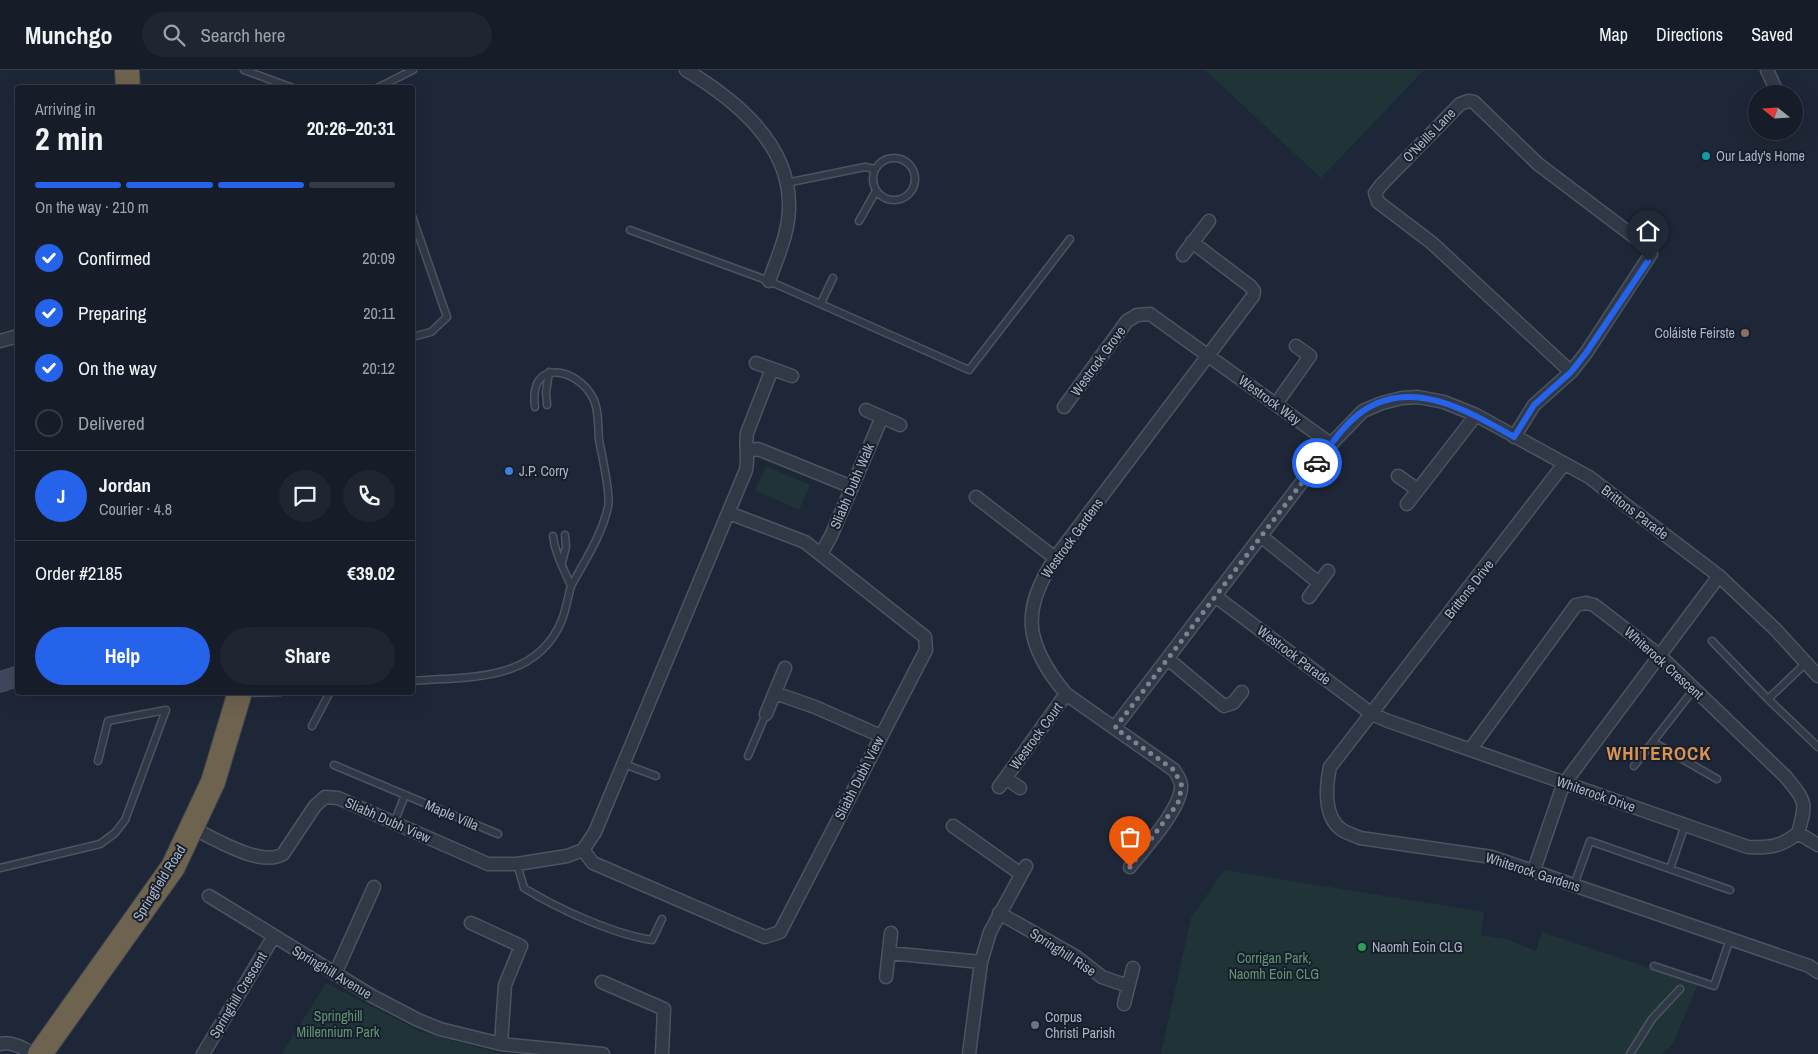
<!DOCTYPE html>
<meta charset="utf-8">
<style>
:root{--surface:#161d29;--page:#1f2631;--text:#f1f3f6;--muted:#9ea2a8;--line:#353b46;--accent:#2563eb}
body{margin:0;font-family:"Archivo Narrow",sans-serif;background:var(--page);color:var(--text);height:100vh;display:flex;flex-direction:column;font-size:19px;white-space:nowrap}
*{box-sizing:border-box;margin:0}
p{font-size:16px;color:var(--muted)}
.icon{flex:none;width:28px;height:28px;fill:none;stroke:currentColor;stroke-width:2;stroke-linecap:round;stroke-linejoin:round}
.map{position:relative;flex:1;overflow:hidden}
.drawer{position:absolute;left:15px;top:15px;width:400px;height:610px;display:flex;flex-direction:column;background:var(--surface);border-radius:5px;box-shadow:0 5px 20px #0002,0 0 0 1px var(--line)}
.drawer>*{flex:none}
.needle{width:32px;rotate:288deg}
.buttons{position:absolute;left:1748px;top:15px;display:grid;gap:10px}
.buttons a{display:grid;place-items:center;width:55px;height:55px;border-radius:50%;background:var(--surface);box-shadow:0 5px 20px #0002,0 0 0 1px var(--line);font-size:25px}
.pin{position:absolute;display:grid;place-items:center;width:42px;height:42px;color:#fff;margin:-51px -21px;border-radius:50% 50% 50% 0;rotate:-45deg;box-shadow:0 0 5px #0007}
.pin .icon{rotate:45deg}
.courier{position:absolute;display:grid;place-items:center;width:50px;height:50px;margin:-25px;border:4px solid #2563eb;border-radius:50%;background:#fff;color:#222;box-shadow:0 1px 6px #0007}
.summary em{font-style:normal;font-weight:700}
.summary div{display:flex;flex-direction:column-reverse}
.summary{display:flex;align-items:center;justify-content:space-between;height:85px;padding:0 20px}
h1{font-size:32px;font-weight:700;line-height:38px}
.bar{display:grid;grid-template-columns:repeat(4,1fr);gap:8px 5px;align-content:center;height:60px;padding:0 20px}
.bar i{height:6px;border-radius:4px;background:var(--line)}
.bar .active{background:var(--accent)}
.bar p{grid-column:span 4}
.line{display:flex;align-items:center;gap:12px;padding:0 20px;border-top:1px solid var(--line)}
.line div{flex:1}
.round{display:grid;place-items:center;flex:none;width:52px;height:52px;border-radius:26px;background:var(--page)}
ol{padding:0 20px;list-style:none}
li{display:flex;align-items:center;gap:15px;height:55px}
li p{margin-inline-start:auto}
li .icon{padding:5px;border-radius:50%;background:var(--accent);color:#fff;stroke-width:4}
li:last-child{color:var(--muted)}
li i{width:28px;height:28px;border:2px solid var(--line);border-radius:50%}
.action{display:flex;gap:10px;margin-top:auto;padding:10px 20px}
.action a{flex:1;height:58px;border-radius:30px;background:var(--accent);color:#fff;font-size:20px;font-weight:700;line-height:58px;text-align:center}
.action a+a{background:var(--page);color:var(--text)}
header{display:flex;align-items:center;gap:30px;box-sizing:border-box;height:70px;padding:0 25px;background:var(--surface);border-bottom:1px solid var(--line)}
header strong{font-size:24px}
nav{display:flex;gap:28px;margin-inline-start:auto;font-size:18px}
.search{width:350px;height:45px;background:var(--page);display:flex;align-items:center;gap:12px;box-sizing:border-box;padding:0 18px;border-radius:28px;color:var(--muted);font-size:19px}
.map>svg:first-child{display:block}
.green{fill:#203438}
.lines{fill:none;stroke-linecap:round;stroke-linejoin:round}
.lane-casing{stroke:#4c5463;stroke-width:9}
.street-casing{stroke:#4c5463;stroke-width:15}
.secondary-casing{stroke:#4c5463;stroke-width:21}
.highway-casing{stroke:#39414f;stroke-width:26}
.lane{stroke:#313947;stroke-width:6}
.street{stroke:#313947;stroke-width:12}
.secondary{stroke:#3f485b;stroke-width:19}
.highway{stroke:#6e634e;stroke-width:24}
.done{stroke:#7a8393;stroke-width:5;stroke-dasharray:0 9}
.route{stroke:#2563eb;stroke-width:6}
.culture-dot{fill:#0f9aa8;stroke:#171f2c;stroke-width:2}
.education-dot{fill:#8d6e63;stroke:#171f2c;stroke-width:2}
.shop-dot{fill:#3f7fe0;stroke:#171f2c;stroke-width:2}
.leisure-dot{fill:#2e9e5b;stroke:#171f2c;stroke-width:2}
.worship-dot{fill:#6b7280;stroke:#171f2c;stroke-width:2}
.labels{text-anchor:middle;stroke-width:4;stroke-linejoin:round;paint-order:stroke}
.street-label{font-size:14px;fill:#abb4c5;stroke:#171f2c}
.poi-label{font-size:14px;fill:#abb4c5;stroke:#171f2c;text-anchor:start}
.park-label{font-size:14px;fill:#629671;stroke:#171f2c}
.district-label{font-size:19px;font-weight:bold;letter-spacing:1px;fill:#d99452;stroke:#171f2c}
</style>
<header>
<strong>Munchgo</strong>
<div class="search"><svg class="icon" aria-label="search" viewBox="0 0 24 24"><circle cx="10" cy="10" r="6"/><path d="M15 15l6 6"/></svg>Search here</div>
<nav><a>Map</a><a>Directions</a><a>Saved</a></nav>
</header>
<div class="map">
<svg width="1818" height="984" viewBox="0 0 1818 984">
<rect width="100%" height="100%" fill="#1e2737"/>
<!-- green -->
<path class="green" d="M1205,0H1424L1321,108Z
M766,396L810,415L799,440L755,420Z
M1224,800L1484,842L1481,865L1506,869L1536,881L1542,862L1698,914L1673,974L1662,984H1161L1191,848Z
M326,913L421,962L502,984H282Z"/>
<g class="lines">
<!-- lane casing -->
<g class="lane-casing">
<path id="lane" d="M244,0L293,18
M377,18L413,0
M873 109a21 21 0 1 1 42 0a21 21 0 1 1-42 0Z
M786,113L865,97L875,99
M412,146L447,247L431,262L412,267
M859,151L876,121
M630,160L769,211L969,300L1070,169
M821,233L833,208
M547,335L546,322L549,302
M535,337C528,287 578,298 593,328C599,339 598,358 599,370C602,385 611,425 608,437C602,465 584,492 571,516C564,499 555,484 553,466
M562,493L566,477L565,465
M1712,571L1768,629L1806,593
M412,611C470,606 536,613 562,550C566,539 568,527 571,516
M245,623L281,622
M1768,629L1818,677
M312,656L330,622
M1653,672L1717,709
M748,686L766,644
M624,694L656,706
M334,695L498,764
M1634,696L1694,619
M394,753L405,725
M517,794L524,818C558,839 613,864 652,870L662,849
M0,798L100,774L115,763L125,750L166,640L108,651L98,691
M1670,799L1730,820
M1574,815L1590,771L1670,799L1685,755
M1654,896L1714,916L1730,869
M1630,984L1652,949L1680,919"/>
</g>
<!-- street casing -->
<g class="street-casing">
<path id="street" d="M686,0C734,29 788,72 789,133C790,160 778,186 769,211
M1767,0L1778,24
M1183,185L1209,151
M0,271L18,266
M756,293L792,306
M1276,334L1310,286L1296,276
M1064,337L1127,251L1137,245L1150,244L1331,374
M866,340L900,355
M1514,367L1534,335L1571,302L1586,283L1651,184L1649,178L1538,94L1474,32L1468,31L1460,34L1381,115L1375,123L1378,132L1432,173L1571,302
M747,381L758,379L852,417
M1564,394L1330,697C1326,716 1323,747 1342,760C1347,763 1354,765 1360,768L1492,787L1809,896L1818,902
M1398,406L1418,420
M976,427L1055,488
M1407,434L1476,345
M1262,467L1319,513
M821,484L831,466L882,347
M1215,526L1372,644L1388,651L1748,777C1769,778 1781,777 1798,763L1818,775
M1309,527L1328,501
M1168,589L1224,636L1233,633L1242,622
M775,623L815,637L881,666
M766,644L785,598
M1115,657L1331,374L1363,341L1382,333L1402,328L1418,327L1444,332L1476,345L1589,407L1719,506L1776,560L1818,606
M1470,680L1576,535L1586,533L1594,535L1659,585L1786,707C1806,732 1807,732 1798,763
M1006,708L1020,718
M999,717L1066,624
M953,756L1021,804
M192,758C214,768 261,798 283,784L315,736L325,727L338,728L488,794H517L567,786L583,780L595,762L746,400C749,387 745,376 747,363L772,299
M583,780L593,793L765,867L780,862L926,580L925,567L805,472L729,443
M1130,797C1145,778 1179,741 1181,718C1182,711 1177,705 1174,700L1066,624C1025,574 1020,542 1055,488L1253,226L1254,221L1250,216L1192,172
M1534,800L1562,718L1569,707L1719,506
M209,826L372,926L418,950L440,959L501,974L603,984
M999,843L1075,886L1102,907L1128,916
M471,853L521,876L505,915L501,974
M889,883L981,892
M335,904L374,817
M886,907L891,863
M602,912L664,939L662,984
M1124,934L1133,898
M0,974C11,971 24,978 33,984
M203,984L274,866
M969,984L981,892L990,862L1026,796"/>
</g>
<!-- secondary casing -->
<g class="secondary-casing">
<path id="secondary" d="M0,612L18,606"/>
</g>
<!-- highway casing -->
<g class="highway-casing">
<path id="highway" d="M127,0L128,18
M40,984L173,797L213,712L240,622"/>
</g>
<!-- lane -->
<use href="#lane" class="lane"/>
<!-- street -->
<use href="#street" class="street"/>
<!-- secondary -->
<use href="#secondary" class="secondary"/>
<!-- highway -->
<use href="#highway" class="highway"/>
</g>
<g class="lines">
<!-- done -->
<path class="done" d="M1130,797L1178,733L1182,716L1174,700L1115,658L1317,393"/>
<!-- route -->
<path class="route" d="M1317,393C1330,376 1345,353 1363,341C1412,307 1470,342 1514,367L1534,335L1571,302L1586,283L1648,191"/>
</g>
<!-- markers -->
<circle class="culture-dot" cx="1706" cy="86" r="5"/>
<circle class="education-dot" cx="1745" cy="263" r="5"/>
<circle class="shop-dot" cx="509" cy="401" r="5"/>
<circle class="leisure-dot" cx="1362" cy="877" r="5"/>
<circle class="worship-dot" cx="1035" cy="955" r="5"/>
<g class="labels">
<!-- street labels -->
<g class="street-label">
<text transform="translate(1429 65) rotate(-46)" y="5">O'Neills Lane</text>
<text transform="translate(1098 291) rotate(-54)" y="5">Westrock Grove</text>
<text transform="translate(1270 330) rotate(36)" y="5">Westrock Way</text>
<text transform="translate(852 416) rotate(-67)" y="5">Sliabh Dubh Walk</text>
<text transform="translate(1635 442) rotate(37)" y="5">Brittons Parade</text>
<text transform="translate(1072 468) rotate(-54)" y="5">Westrock Gardens</text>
<text transform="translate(1469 519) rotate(-52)" y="5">Brittons Drive</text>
<text transform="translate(1294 585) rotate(37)" y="5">Westrock Parade</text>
<text transform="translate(1664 593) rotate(42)" y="5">Whiterock Crescent</text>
<text transform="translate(1036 666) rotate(-54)" y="5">Westrock Court</text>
<text transform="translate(859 708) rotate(-63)" y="5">Sliabh Dubh View</text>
<text transform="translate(1596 724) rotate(19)" y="5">Whiterock Drive</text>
<text transform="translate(452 745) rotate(23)" y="5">Maple Villa</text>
<text transform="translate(388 750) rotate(24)" y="5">Sliabh Dubh View</text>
<text transform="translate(1533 802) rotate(18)" y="5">Whiterock Gardens</text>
<text transform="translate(159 813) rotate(-58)" y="5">Springfield Road</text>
<text transform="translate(1063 882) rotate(33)" y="5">Springhill Rise</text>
<text transform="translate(332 902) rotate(31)" y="5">Springhill Avenue</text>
<text transform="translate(238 925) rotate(-59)" y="5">Springhill Crescent</text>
</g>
<!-- poi labels -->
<g class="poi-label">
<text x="1716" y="91">Our Lady's Home</text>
<text x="1735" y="268" text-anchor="end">Coláiste Feirste</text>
<text x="519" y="406">J.P. Corry</text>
<text x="1372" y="882">Naomh Eoin CLG</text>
<text x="1045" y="952">Corpus<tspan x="1045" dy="16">Christi Parish</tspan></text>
</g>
<!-- park labels -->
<g class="park-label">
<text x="1274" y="893">Corrigan Park,<tspan x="1274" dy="16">Naomh Eoin CLG</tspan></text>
<text x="338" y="951">Springhill<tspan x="338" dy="16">Millennium Park</tspan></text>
</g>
<!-- district labels -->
<g class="district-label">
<text x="1659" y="690">WHITEROCK</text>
</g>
</g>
</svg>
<div class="buttons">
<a><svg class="needle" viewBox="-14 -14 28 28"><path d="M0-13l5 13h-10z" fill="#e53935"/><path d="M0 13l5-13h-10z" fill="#9ea2a8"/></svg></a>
</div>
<div class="pin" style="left:1130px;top:797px;background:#ea580c"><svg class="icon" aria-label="bag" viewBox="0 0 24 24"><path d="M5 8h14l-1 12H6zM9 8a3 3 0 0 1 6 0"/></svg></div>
<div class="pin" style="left:1648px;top:191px;background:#1f2937"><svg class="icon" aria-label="home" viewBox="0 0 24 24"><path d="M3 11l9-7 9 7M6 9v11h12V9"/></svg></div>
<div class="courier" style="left:1317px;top:393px"><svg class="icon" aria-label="car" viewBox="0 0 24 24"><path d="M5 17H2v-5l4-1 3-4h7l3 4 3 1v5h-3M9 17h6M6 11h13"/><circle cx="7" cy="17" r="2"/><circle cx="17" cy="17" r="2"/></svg></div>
<section class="drawer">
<div class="summary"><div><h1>2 min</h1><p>Arriving in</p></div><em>20:26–20:31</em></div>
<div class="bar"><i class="active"></i><i class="active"></i><i class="active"></i><i></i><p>On the way · 210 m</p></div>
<ol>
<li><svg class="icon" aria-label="check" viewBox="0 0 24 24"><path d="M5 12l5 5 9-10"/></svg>Confirmed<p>20:09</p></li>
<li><svg class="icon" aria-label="check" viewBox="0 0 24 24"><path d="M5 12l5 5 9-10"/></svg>Preparing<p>20:11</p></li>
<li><svg class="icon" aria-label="check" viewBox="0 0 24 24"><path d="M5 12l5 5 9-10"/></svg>On the way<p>20:12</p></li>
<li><i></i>Delivered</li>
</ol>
<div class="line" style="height:90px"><b class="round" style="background:var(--accent);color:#fff">J</b><div><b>Jordan</b><p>Courier · 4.8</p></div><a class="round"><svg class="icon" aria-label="chat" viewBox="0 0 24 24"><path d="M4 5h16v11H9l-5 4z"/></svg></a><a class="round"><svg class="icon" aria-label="phone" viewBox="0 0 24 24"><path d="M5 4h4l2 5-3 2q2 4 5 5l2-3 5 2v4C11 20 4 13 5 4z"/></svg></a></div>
<div class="line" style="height:65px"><div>Order #2185</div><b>€39.02</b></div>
<div class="action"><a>Help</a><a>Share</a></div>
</section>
</div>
